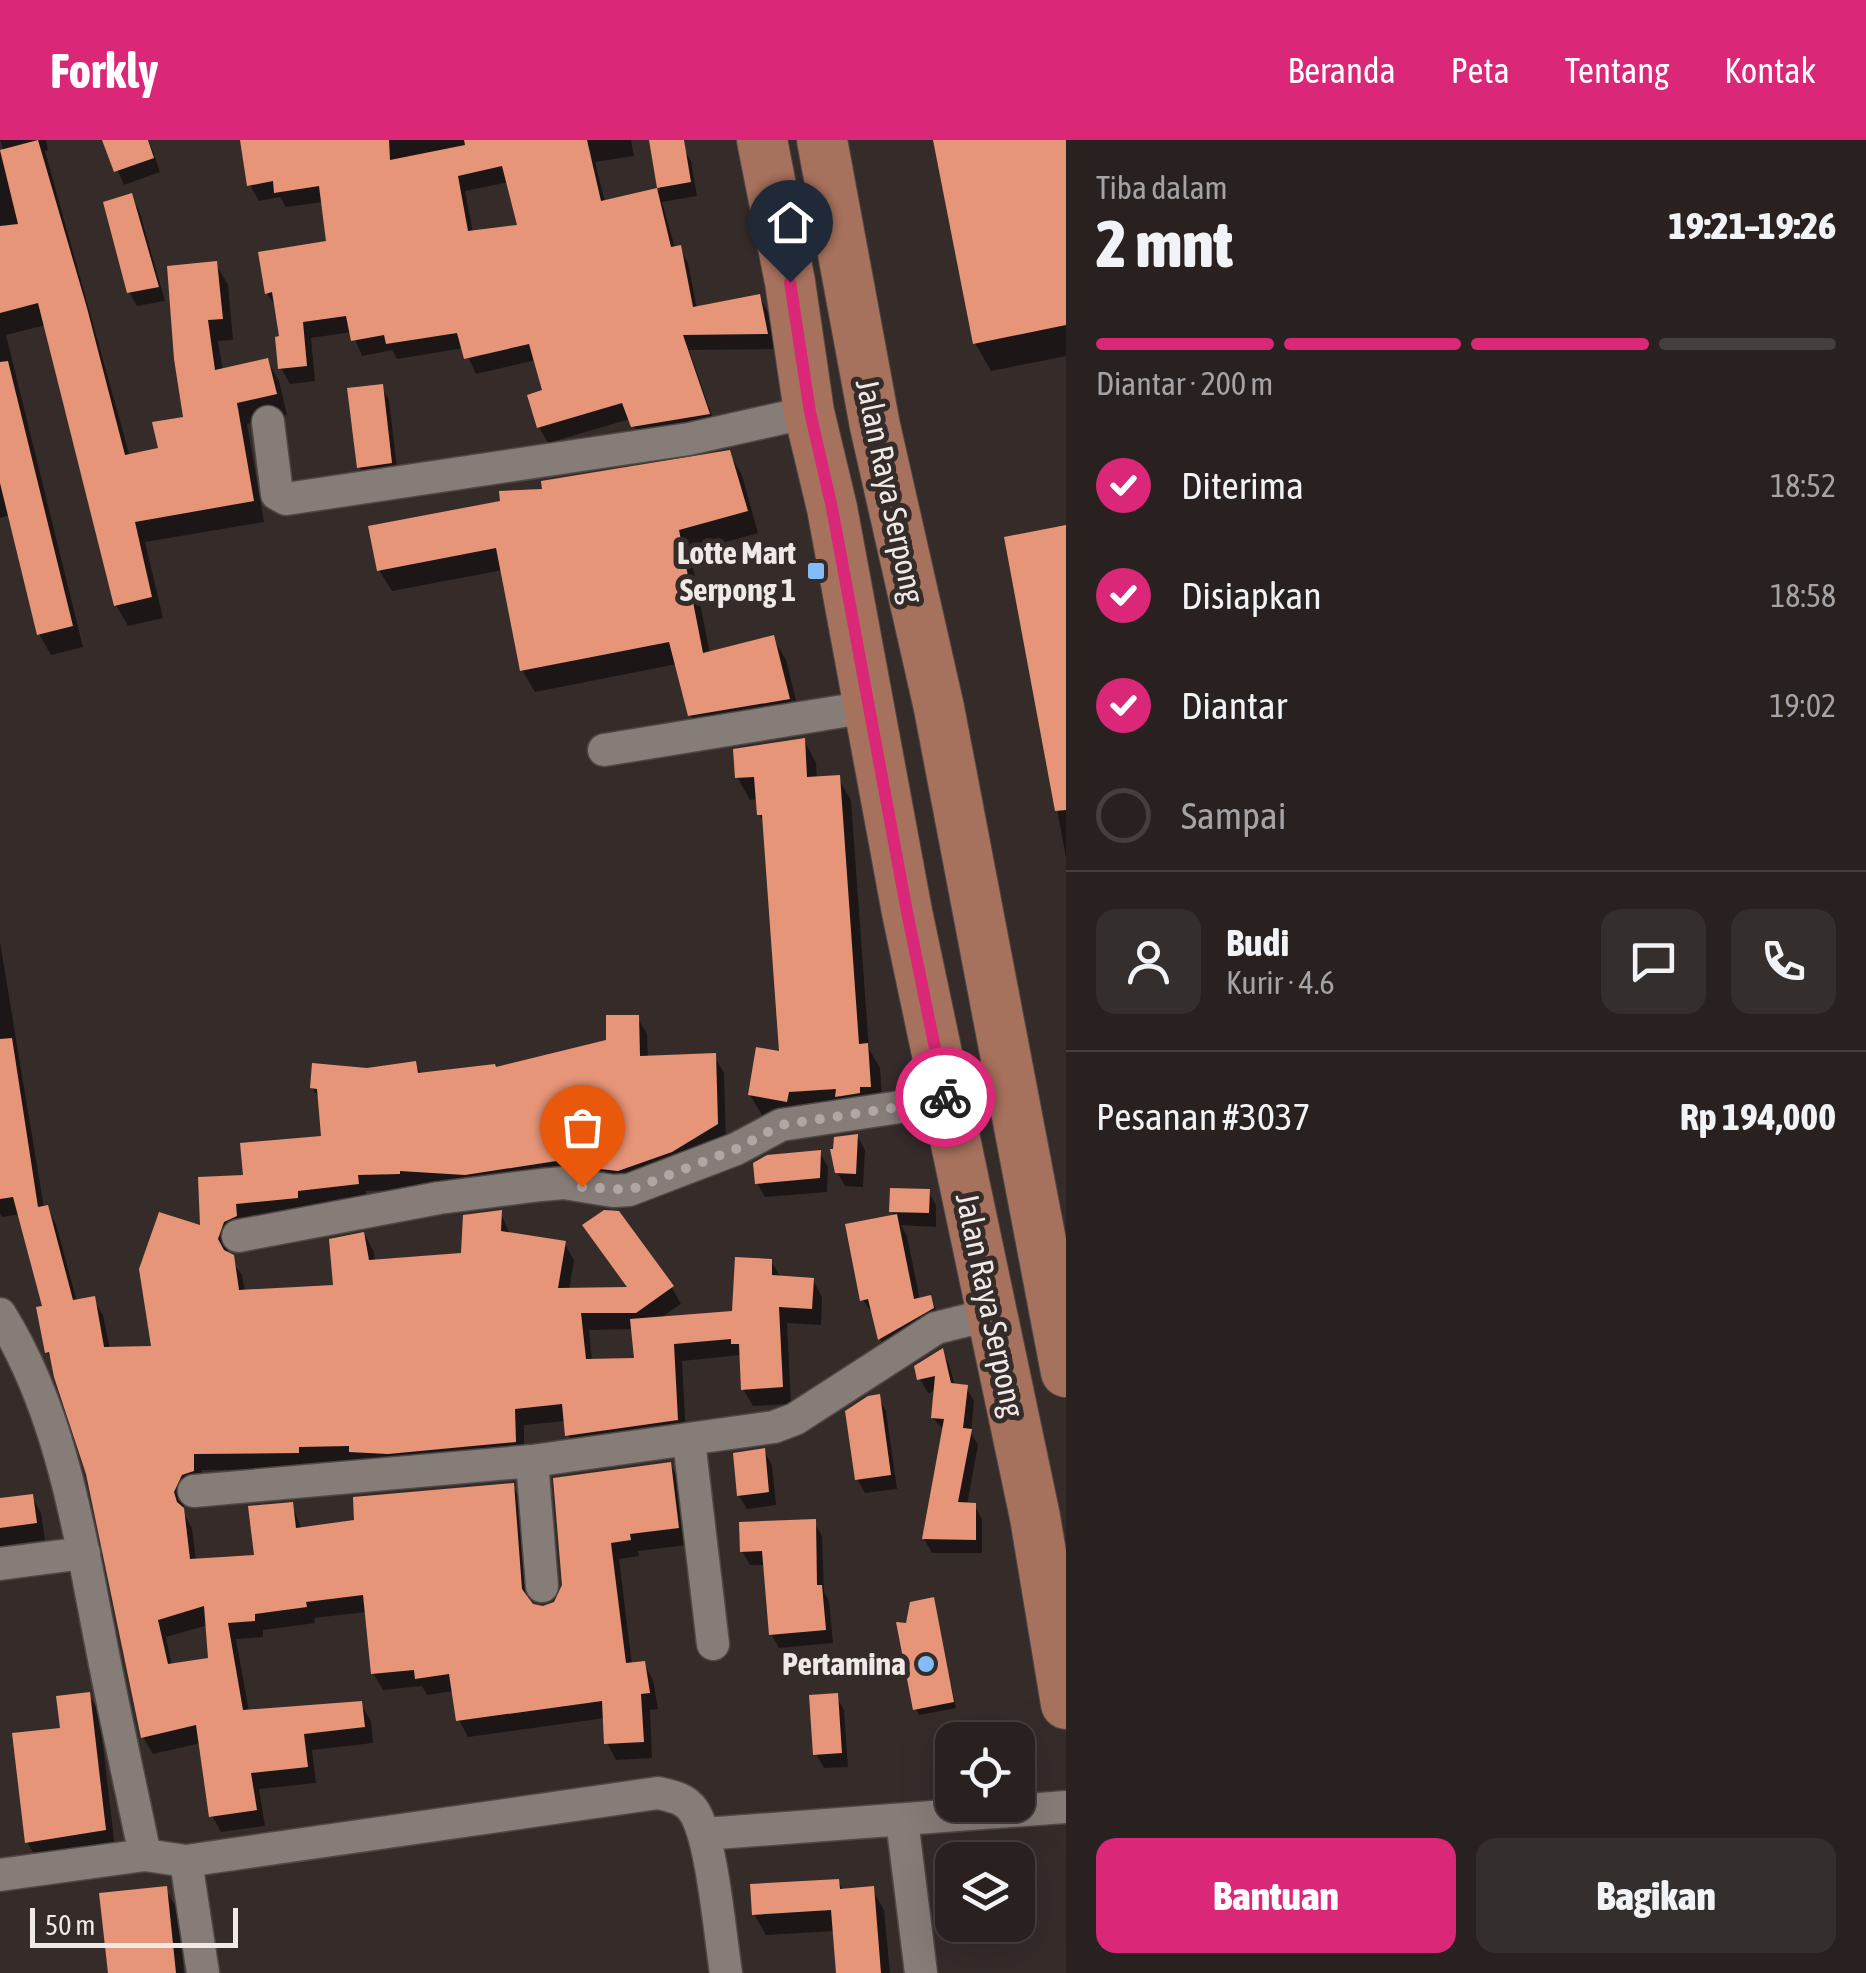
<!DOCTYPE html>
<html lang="id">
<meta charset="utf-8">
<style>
:root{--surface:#282120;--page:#342e2d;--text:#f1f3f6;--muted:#a5a3a5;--line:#443e3e;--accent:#db2777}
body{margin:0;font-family:"Asap Condensed",sans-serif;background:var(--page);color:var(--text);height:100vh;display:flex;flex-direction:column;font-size:38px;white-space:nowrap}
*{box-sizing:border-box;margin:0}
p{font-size:32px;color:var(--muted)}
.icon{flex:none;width:55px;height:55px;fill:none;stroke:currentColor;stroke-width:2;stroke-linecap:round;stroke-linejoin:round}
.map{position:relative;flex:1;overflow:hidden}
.drawer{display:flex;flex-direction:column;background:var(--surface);width:800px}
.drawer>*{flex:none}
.controls{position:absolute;left:935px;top:1582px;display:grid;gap:20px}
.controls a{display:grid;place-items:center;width:100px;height:100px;border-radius:20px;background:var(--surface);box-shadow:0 10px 40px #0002,0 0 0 2px var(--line);font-size:50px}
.scale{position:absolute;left:30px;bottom:25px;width:208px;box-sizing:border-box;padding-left:10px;border:5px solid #efe9e7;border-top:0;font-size:28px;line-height:35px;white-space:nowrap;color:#efe9e7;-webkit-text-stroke:8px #352c2a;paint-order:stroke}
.pin{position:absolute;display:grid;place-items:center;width:85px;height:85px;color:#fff;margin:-102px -42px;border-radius:50% 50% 50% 0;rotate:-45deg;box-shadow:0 0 10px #0007}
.pin .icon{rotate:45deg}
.courier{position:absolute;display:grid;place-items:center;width:100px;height:100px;margin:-50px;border:8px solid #db2777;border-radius:50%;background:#fff;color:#222;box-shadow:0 2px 12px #0007}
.summary em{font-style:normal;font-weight:800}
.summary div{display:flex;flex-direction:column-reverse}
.summary{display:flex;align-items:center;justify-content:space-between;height:170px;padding:0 30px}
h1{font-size:65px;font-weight:800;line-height:75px}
.bar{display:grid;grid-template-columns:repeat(4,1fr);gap:15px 10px;align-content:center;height:120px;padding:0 30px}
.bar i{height:12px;border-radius:8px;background:var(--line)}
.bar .on{background:var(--accent)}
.bar p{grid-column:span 4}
.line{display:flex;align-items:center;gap:25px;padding:0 30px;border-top:2px solid var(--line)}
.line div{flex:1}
.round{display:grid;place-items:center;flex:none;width:105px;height:105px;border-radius:20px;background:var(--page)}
ol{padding:0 30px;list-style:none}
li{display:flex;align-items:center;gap:30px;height:110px}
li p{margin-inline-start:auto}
li .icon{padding:10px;border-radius:50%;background:var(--accent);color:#fff;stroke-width:4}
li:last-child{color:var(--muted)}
li i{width:55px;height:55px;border:5px solid var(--line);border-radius:50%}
.button{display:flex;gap:20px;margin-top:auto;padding:20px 30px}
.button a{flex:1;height:115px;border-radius:20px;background:var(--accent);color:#fff;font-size:40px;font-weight:800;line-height:115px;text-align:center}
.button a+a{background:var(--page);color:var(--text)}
header{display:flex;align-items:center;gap:60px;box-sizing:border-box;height:140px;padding:0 50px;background:var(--accent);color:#fff}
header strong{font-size:48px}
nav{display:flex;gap:55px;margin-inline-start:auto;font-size:35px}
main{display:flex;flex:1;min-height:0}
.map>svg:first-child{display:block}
.shadow{fill:#0007;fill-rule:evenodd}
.building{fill:#e79578;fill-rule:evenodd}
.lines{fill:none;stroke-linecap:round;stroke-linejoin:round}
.minor-casing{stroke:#4f4845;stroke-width:35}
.primary-casing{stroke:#4f4845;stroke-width:52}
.minor{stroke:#867c78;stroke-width:32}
.primary{stroke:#a6715d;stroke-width:50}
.done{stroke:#aea7a5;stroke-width:10;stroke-dasharray:0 18}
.route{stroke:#db2777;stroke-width:12}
.poi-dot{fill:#82bcfa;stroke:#352c2a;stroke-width:4}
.labels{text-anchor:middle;stroke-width:10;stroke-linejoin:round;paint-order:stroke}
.street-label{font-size:32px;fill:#efe9e7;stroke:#352c2a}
.poi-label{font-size:32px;font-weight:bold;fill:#efe9e7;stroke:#352c2a;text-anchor:end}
</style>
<header>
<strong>Forkly</strong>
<nav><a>Beranda</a><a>Peta</a><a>Tentang</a><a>Kontak</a></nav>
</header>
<main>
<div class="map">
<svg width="1066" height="1833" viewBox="0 0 1066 1833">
<rect width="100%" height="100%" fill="#352c2a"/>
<!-- shadow -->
<path class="shadow" d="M0,0H46L48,10L45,11L130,317L160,310L186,279L216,124L228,145L233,200L218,201L223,231L267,220L279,241L287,275L247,284L264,382L145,402L163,478L128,486L116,465L46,185L6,195L83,507L51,515L39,494L10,375L0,378V13L4,12Z
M105,0H149L160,32L124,45Z
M242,0H631L634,16L595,22L605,62L660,50L654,12L683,7L691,21L697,56L662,62L675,108L679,107L688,123L697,169L759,156L768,172L775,209L689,210L717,290L642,302L630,279L548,303L539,287L545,252L536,220L476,234L464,208L397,219L392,210L362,216L352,192L311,198L315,241L290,244L281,228L282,199L277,169L267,153L329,103L324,62L286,67L280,57L259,61L250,45ZM509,42L520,87L473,93L465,51Z
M936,0H1066V216L991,231L975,203Z
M131,56L139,70L165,161L137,166L129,152Z
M381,247L389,260L398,337L367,341L359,327Z
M729,313L742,335L758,393L690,412L710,514L773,498L786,520L801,581L703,597L690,575L677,524L535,552L522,530L503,430L392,451L379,430L502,363Z
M1066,388V718L1007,399Z
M804,600L816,623L817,639L838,638L851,660L869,909L880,928L883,969L763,977L750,955L781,914L765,685L759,674L758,659L750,660L737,637Z
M0,802L44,1068H46L56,1084L77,1162L93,1159L103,1175L110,1209H154L202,1088L246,1038L323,998L321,962L312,947L367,930L415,924L422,935L496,929L609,902L637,877L647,894L648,918L714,916L724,933L726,1002L612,1045L604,1031L475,1051L408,1047V1050L366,1051L367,1060L233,1098L227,1114L242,1135L245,1152L336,1148L332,1101L365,1095L374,1112L375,1122L463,1115L501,1073L510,1095L564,1103L574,1120L569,1150L672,1148L681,1164L659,1179L734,1173L771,1121L781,1138L813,1140L822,1157L821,1185L787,1183L791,1264L753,1266L743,1249L740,1215L682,1221L686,1297L577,1312L568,1295L566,1281L524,1285V1319L307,1323L308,1329L202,1330V1348L191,1352L182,1370L192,1388L196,1421L257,1417L292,1365L302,1390L357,1383L512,1345L522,1362L530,1466L543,1468L556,1464L670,1324L680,1341L687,1405L638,1411L639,1416L619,1419L632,1525L644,1523L653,1540L658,1569L650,1570L652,1618L616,1620L607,1603L605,1578L468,1597L459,1580L454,1551L427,1555L422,1546L383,1550L373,1533L367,1472L314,1478L315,1483L263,1490V1497L236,1499L249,1572L361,1564L371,1581L373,1603L312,1610L316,1643L259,1649L265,1686L221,1692L212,1676L201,1603L153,1614L143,1597L99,1377L56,1228L47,1212L45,1168L20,1074L2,1077L0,1074ZM634,1189L637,1221H592L589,1190ZM208,1485L210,1520L172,1526L166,1497Z
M857,996L865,1010L863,1047L845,1046L837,1032Z
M820,1013L828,1027L827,1052L765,1057L757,1043Z
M928,1051L936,1065V1087L901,1085L907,1096L920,1160L930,1158L940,1177L891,1217L880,1199L876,1179L863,1160L895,1077L892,1071Z
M942,1211L949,1224L955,1246L966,1247L974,1261L971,1293L978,1305L967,1365H974L982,1379V1413H932L924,1399L945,1292L933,1278L936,1251L928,1253L920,1239Z
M878,1257L886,1271L897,1349L865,1353L857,1339Z
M764,1311L772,1325L776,1365L747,1369L739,1356Z
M32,1356L41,1373L45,1400L0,1406V1360Z
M814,1382L822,1396L824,1452L829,1461L833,1503L779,1508L771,1494L766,1425H750L742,1411Z
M933,1460L956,1568L919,1575L916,1569L908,1485Z
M88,1554L99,1572L115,1708L38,1721L27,1702L63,1590Z
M836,1556L844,1570L848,1627L824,1628L816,1614Z
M838,1741L844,1751L872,1749L884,1770L890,1833H839L835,1791L766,1795L754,1774Z
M165,1749L178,1770L184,1833H110Z"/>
<!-- building -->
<path class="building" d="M38,0L87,168L125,315L158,308L152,282L183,277L174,219L167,126L217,121L223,179L208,180L215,230L268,218L277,254L237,263L254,361L135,382L152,457L114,466L38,163L0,173V86L18,84L0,10Z
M102,0H148L154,18L114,32Z
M240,0H389L390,20L465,5L464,0H587L601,61L657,48L671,107L681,105L693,167L760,154L768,194L683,195L710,274L631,287L622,263L537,288L527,255L542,250L529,204L464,219L457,193L386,204L384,195L351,201L346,176L303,182L307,226L278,229L275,197L279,196L272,152L265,154L258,112L326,101L319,46L274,53L273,41L247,46ZM502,26L517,85L468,91L458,36Z
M649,0H684L691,42L657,48Z
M933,0H1066V185L973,204Z
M132,53L159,147L127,153L103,62Z
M8,221L73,486L37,495L0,343V222Z
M383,244L392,323L357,328L347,248Z
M730,310L748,371L679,390L703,513L774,495L790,559L688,576L669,502L520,531L496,408L377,431L368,386L500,361L499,351L542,349L541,341Z
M1066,385V670L1055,671L1004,397Z
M805,598L807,637L840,635L859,904L868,903L871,947H860V953L835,957L836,949L789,952L787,962L748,955L756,907L779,911L762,675H757L754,637L735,638L733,609Z
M606,875H639L640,916L716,913L718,984L672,1012L618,1031L600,1029L595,1015L465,1035L400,1031V1034L358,1035L359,1044L298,1051V1058L236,1064L237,1076L224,1082L218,1099L224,1110L234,1115L239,1150L333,1145L329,1099L364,1092L369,1120L461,1113L463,1075L502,1070L501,1091L566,1101L558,1148L627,1147L582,1085L604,1070L619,1071L674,1146L636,1173H581L586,1219L634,1218L630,1179L732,1171L735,1117L772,1119V1135L814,1138L812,1169L779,1167L783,1247L741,1250L739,1204H731V1199L674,1204L678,1280L565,1296L562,1264L515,1269L516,1302L388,1314L349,1312V1306L299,1307V1313L194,1314V1331L182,1335L174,1352L177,1362L184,1368L190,1419L254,1415L248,1366L293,1362L296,1388L354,1380L353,1357L514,1343L522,1449L533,1464L543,1466L554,1462L562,1445L553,1338L671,1322L679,1388L630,1394L631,1400L611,1403L626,1523L645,1521L650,1553L641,1554L644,1602L604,1604L602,1561L456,1581L449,1534L415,1539L414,1530L371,1534L363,1455L306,1462L307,1467L255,1474V1481L228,1483L243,1570L362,1561L365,1587L304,1594L308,1627L251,1633L257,1670L209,1677L196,1585L141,1598L86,1334L54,1237L49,1212L45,1213L36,1167L42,1166L13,1057L0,1059V899L12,898L38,1067L48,1065L73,1160L95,1156L104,1207L151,1206L139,1129L159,1072L200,1085L198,1037L243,1035L240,1003L321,996L317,949L310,948L312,923L367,928L416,921L418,933L495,924L496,927L606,900ZM204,1466L208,1518L168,1524L158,1480Z
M858,994L856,1034L835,1033L830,1009H833L834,997Z
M821,1010L820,1038L755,1044L753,1023L767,1015Z
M890,1048L930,1049L929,1073L889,1072Z
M897,1074L914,1159L931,1155L934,1168L878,1200L868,1159L860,1161L845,1084Z
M943,1208L951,1243L968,1245L963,1288L972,1289L958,1362L976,1363V1400L922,1399L944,1279L931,1278L935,1236L917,1240L914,1226Z
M880,1254L891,1335L855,1340L845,1271L868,1256Z
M765,1308L769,1352L737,1356L733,1313Z
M33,1354L37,1383L0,1388V1358Z
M816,1379L817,1445H822L826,1490L769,1495L762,1411L740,1412L739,1382Z
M934,1457L954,1562L913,1570L896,1482L906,1483L910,1462Z
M90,1552L106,1690L25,1703L12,1593L60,1588L56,1556Z
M838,1553L842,1613L813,1615L809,1555Z
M839,1739L840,1749L874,1746L881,1833H836L831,1770L752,1775L750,1744Z
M167,1746L176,1833H108L99,1753Z"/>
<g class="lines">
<!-- minor casing -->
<g class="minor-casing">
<path id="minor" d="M268,282L277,354L286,359L689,299L809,272
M604,610L868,567
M238,1096L439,1058L541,1045L564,1043L613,1051L629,1050L736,1009L781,985L946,960
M0,1174C63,1275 80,1398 103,1514C116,1581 131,1648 145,1715
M689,1301L713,1504
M532,1321L542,1446
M194,1351L532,1321L774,1287L795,1279L936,1188L992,1174
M0,1424L84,1413
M902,1680L921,1833
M704,1694L1066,1667
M186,1721L203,1833
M0,1735L145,1715L186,1721L658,1653C671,1656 685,1658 693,1670C712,1696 720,1796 726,1833"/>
</g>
<!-- primary casing -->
<g class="primary-casing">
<path id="primary" d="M762,0L790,142L809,272L832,368L907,772L1035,1377L1066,1564
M822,0L875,286L939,568L1066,1232"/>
</g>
<!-- minor -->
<use href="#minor" class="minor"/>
<!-- primary -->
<use href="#primary" class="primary"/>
</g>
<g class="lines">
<!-- done -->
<path class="done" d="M582,1047L630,1050L736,1009L781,985L946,960L945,957"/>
<!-- route -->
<path class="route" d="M790,142L810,272L832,368L907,772L945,957"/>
</g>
<!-- markers -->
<g class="poi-dot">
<rect x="806" y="421" width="20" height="20" rx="5"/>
<circle cx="926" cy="1524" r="10"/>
</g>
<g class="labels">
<!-- street labels -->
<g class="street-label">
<text transform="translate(890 351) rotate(78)" y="11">Jalan Raya Serpong</text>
<text transform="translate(990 1165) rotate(78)" y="11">Jalan Raya Serpong</text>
</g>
<!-- poi labels -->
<g class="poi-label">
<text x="796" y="424">Lotte Mart<tspan x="796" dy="37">Serpong 1</tspan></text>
<text x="906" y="1535">Pertamina</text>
</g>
</g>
</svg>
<div class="controls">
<a><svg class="icon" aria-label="locate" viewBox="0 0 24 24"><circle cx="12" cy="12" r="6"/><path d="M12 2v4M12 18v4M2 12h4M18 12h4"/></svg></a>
<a><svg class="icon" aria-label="layers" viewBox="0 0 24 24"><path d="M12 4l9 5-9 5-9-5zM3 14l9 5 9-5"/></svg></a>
</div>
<div class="scale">50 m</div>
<div class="pin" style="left:582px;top:1047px;background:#ea580c"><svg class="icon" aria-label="bag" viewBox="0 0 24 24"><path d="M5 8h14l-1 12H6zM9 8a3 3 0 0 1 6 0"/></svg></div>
<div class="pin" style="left:790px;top:142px;background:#1f2937"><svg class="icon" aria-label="home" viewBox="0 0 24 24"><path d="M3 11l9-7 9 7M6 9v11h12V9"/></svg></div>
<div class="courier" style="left:945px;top:957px"><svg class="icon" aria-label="bike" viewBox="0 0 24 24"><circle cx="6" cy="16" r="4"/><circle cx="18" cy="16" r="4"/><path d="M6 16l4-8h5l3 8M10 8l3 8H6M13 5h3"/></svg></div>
</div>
<section class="drawer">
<div class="summary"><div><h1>2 mnt</h1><p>Tiba dalam</p></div><em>19:21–19:26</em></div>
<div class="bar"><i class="on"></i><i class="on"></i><i class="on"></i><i></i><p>Diantar · 200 m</p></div>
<ol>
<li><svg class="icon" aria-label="check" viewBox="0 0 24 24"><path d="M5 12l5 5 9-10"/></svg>Diterima<p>18:52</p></li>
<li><svg class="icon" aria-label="check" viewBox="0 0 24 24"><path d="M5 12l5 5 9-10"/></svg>Disiapkan<p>18:58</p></li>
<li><svg class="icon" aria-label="check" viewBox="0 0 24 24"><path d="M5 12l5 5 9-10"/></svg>Diantar<p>19:02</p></li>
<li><i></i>Sampai</li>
</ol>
<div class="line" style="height:180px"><a class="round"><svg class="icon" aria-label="person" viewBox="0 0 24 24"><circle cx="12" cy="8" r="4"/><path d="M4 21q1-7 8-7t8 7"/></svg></a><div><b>Budi</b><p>Kurir · 4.6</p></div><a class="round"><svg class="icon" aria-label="chat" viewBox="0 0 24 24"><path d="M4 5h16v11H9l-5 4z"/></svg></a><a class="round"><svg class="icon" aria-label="phone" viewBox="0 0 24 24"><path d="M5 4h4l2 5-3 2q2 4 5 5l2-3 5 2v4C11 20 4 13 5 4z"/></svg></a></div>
<div class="line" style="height:130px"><div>Pesanan #3037</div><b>Rp 194,000</b></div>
<div class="button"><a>Bantuan</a><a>Bagikan</a></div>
</section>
</main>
